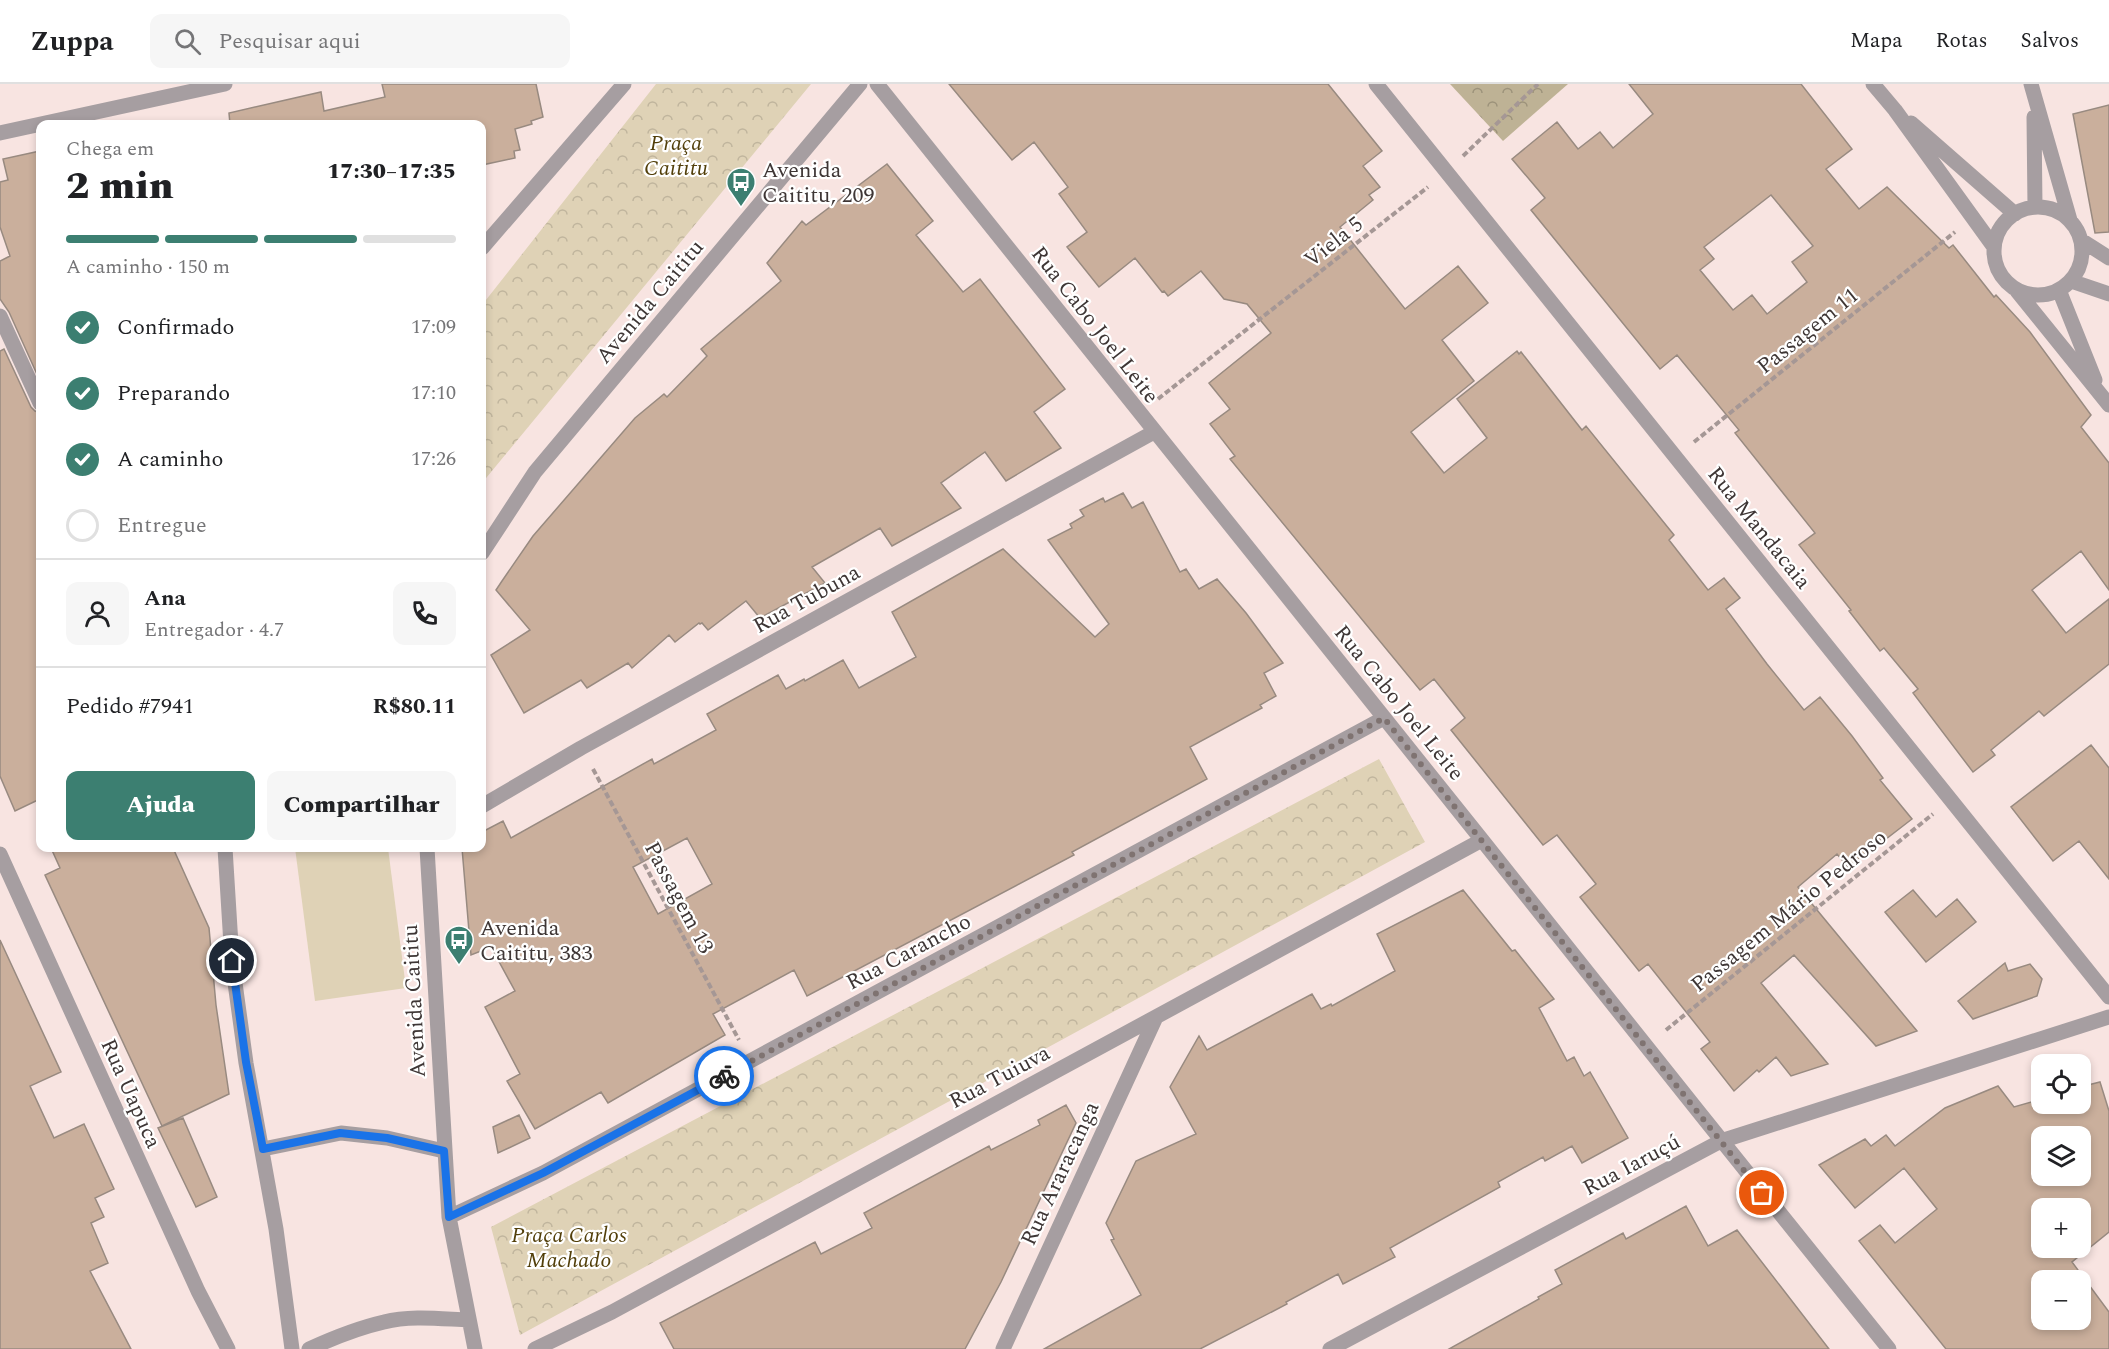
<!DOCTYPE html>
<html lang="pt">
<meta charset="utf-8">
<style>
:root{--surface:#fff;--page:#f6f6f6;--text:#202124;--muted:#757577;--line:#e0e0e0;--accent:#3c7f71}
body{margin:0;font-family:Spectral,serif;background:var(--page);color:var(--text);height:100vh;display:flex;flex-direction:column;font-size:22px;white-space:nowrap}
*{box-sizing:border-box;margin:0}
p{font-size:20px;color:var(--muted)}
.icon{flex:none;width:33px;height:33px;fill:none;stroke:currentColor;stroke-width:2;stroke-linecap:round;stroke-linejoin:round}
.map{position:relative;flex:1;overflow:hidden}
.details{position:absolute;left:36px;top:36px;width:450px;height:732px;display:flex;flex-direction:column;background:var(--surface);border-radius:12px;box-shadow:0 3px 9px #0003}
.details>*{flex:none}
.buttons{position:absolute;left:2031px;top:970px;display:grid;gap:12px}
.buttons a{display:grid;place-items:center;width:60px;height:60px;border-radius:12px;background:var(--surface);box-shadow:0 3px 9px #0003;font-size:30px}
.pin{position:absolute;display:grid;place-items:center;width:51px;height:51px;color:#fff;margin:-26px;border:3px solid #fff;border-radius:50%;box-shadow:0 2px 6px #0007}
.courier{position:absolute;display:grid;place-items:center;width:60px;height:60px;margin:-30px;border:4px solid #1a73e8;border-radius:50%;background:#fff;color:#222;box-shadow:0 2px 8px #0007}
.head em{font-style:normal;font-weight:800}
.head div{display:flex;flex-direction:column-reverse}
.head{display:flex;align-items:center;justify-content:space-between;height:102px;padding:0 30px}
h1{font-size:39px;font-weight:800;line-height:45px}
.bar{display:grid;grid-template-columns:repeat(4,1fr);gap:9px 6px;align-content:center;height:72px;padding:0 30px}
.bar i{height:8px;border-radius:4px;background:var(--line)}
.bar .current{background:var(--accent)}
.bar p{grid-column:span 4}
.line{display:flex;align-items:center;gap:15px;padding:0 30px;border-top:2px solid var(--line)}
.line div{flex:1}
.round{display:grid;place-items:center;flex:none;width:63px;height:63px;border-radius:12px;background:var(--page)}
ol{padding:0 30px;list-style:none}
li{display:flex;align-items:center;gap:18px;height:66px}
li p{margin-inline-start:auto}
li .icon{padding:6px;border-radius:50%;background:var(--accent);color:#fff;stroke-width:4}
li:last-child{color:var(--muted)}
li i{width:33px;height:33px;border:3px solid var(--line);border-radius:50%}
.button{display:flex;gap:12px;margin-top:auto;padding:12px 30px}
.button a{flex:1;height:69px;border-radius:12px;background:var(--accent);color:#fff;font-size:24px;font-weight:800;line-height:69px;text-align:center}
.button a+a{background:var(--page);color:var(--text)}
header{display:flex;align-items:center;gap:36px;box-sizing:border-box;height:84px;padding:0 30px;background:var(--surface);border-bottom:2px solid var(--line)}
header strong{font-size:28px}
nav{display:flex;gap:33px;margin-inline-start:auto;font-size:21px}
.search{width:420px;height:54px;background:var(--page);display:flex;align-items:center;gap:15px;box-sizing:border-box;padding:0 21px;border-radius:12px;color:var(--muted);font-size:22px}
.map>svg:first-child{display:block}
.green{fill:#dfd2b6}
.forest{fill:url(#forest-crowns)}
.park{fill:url(#park-crowns)}
.building{fill:#caaf9c;stroke:#988a80;stroke-width:1.5;fill-rule:evenodd}
.lines{fill:none;stroke-linecap:round;stroke-linejoin:round}
.path{stroke:#a59795;stroke-width:4;stroke-dasharray:6 3;stroke-linecap:butt}
.minor{stroke:#a69ea1;stroke-width:15}
.done{stroke:#7f7371;stroke-width:6;stroke-dasharray:0 10.8}
.route{stroke:#1a73e8;stroke-width:8}
.labels{text-anchor:middle;stroke-width:4.5;stroke-linejoin:round;paint-order:stroke}
.park-label{font-size:22px;font-style:italic;fill:#523f0a;stroke:#fff}
.poi-label{font-size:22px;fill:#3e3635;stroke:#fff;text-anchor:start}
.street-label{font-size:22px;fill:#3e3635;stroke:#fff}
</style>
<header>
<strong>Zuppa</strong>
<div class="search"><svg class="icon" aria-label="search" viewBox="0 0 24 24"><circle cx="10" cy="10" r="6"/><path d="M15 15l6 6"/></svg>Pesquisar aqui</div>
<nav><a>Mapa</a><a>Rotas</a><a>Salvos</a></nav>
</header>
<div class="map">
<svg width="2109" height="1265" viewBox="0 0 2109 1265">
<defs>
<pattern id="forest-crowns" width="20" height="18" patternUnits="userSpaceOnUse" patternTransform="scale(1.5)"><rect width="20" height="18" fill="#beb295"/><path d="M2 6a3 3 0 1 1 6 0M12 15a3 3 0 1 1 6 0" fill="none" stroke="#9c927a"/></pattern>
<pattern id="park-crowns" width="20" height="18" patternUnits="userSpaceOnUse" patternTransform="scale(1.5)"><rect width="20" height="18" fill="#dfd2b6"/><path d="M2 6a3 3 0 1 1 6 0M12 15a3 3 0 1 1 6 0" fill="none" stroke="#c0b59d"/></pattern>
</defs>
<rect width="100%" height="100%" fill="#f8e4e1"/>
<!-- green -->
<path class="green" d="M295,764H388L406,904L315,917Z"/>
<!-- forest -->
<path class="forest" d="M1450,0H1568L1503,57Z"/>
<!-- park -->
<path class="park" d="M656,0H811L482,399V221Z
M1379,675L1425,758L520,1251L491,1143Z"/>
<!-- building -->
<path class="building" d="M382,0H536L543,33L531,37L532,40L515,45L520,66L514,67L515,74L482,81V40H230L229,29L321,8L324,27L385,13Z
M949,0H1328L1382,67L1363,82L1380,103L1369,111L1373,116L1340,143L1405,225L1458,182L1488,219L1442,256L1474,297L1411,348L1444,389L1487,354L1457,315L1517,267L1519,270L1521,268L1582,346L1586,342L1674,451L1669,456L1708,506L1724,494L1740,514L1726,525L1767,580L1804,626L1820,613L1852,652L1883,694L1880,696L1912,735L1886,755L1884,753L1848,783L1837,770L1798,803L1917,947L1876,962L1794,871L1761,899L1828,980L1791,992L1776,973L1759,988L1757,986L1734,1007L1701,965L1710,958L1648,880L1639,887L1580,813L1596,800L1557,751L1543,761L1451,646L1465,634L1434,595L1420,606L1230,375L1235,372L1210,340L1230,325L1209,299L1271,249L1247,220L1224,215L1201,187L1168,212L1164,207L1162,208L1135,174L1099,203L1067,163L1087,148L1059,110L1068,103L1034,58L1012,76Z
M1629,0H1801L1852,65L1826,85L1859,125L1887,103L1949,164L1953,161L1994,213L1996,211L2030,248L2091,331L2081,343L2109,379V506L2081,467L2032,506L2066,549L2109,515V580L2044,632L2039,627L1991,666L1995,671L1973,688L1913,609L1918,605L1884,564L1880,567L1849,527L1851,526L1799,461L1815,449L1735,349L1739,346L1677,271L1660,285L1531,126L1545,114L1512,75L1557,38L1578,65L1600,48L1613,64L1653,30ZM1771,111L1813,162L1792,178L1807,198L1767,230L1752,211L1733,226L1700,186L1714,175L1704,163Z
M2109,21V148L2095,149L2073,30Z
M40,67V297L9,228L0,215V177L10,172L0,143V98L8,96L3,75Z
M887,80L933,137L916,151L963,208L980,195L1065,305L1034,328L1061,364L1006,397L985,368L941,399L961,424L892,462L880,444L812,483L825,499L760,534L746,517L708,546L702,539L700,540L699,539L675,558L669,551L632,584L628,579L587,604L581,596L524,629L491,571L530,546L496,506L502,497L533,452L635,334L664,310L667,313L707,272L701,265L781,197L767,179L802,137L806,141Z
M4,265L31,323L35,327L40,329V715L15,727L0,692V267Z
M1123,409L1132,424L1143,418L1180,488L1186,485L1199,505L1217,495L1246,529L1283,579L1264,589L1276,612L1260,621L1262,624L1190,663L1207,695L1072,768L1074,771L807,912L794,886L713,930L725,951L608,1019L601,1008L535,1045L507,997L520,990L485,923L515,907L491,863L471,871L462,764H482V748L503,737L511,754L652,675L654,680L716,646L707,630L778,591L786,605L804,595L805,597L843,576L859,604L916,573L892,528L1003,465L1095,553L1109,540L1048,456L1072,444L1070,440L1084,432L1080,426L1103,414L1105,418ZM687,754L712,800L658,830L633,783Z
M2091,661L2109,684V795L2079,757L2053,777L2011,723Z
M51,764H173L209,844L216,921L229,1010L162,1042L45,791L60,784Z
M1463,806L1512,867L1515,866L1554,915L1539,924L1567,977L1574,973L1584,992L1590,988L1628,1054L1582,1079L1572,1062L1545,1077L1543,1073L1498,1098L1500,1103L1390,1164L1395,1173L1343,1200L1338,1190L1286,1218L1287,1220L1200,1265H1044L1141,1211L1111,1156L1114,1155L1106,1139L1136,1077L1196,1050L1170,1003L1199,952L1207,966L1312,910L1321,925L1331,920L1332,922L1395,887L1377,850Z
M1913,806L1936,833L1957,815L1976,838L1926,878L1885,828Z
M0,856L61,988L30,1002L54,1054L84,1040L114,1105L95,1114L104,1133L91,1139L108,1179L90,1187L131,1265H0Z
M2005,879L2008,887L2030,880L2042,895L2037,912L1973,935L1958,917Z
M2100,998L2109,1027V1148L2072,1178L2109,1228V1265H1946L1859,1157L1880,1141L1895,1159L1937,1125L1904,1084L1855,1124L1819,1081L1865,1055L1871,1062L1886,1051L1895,1062L1945,1024L1998,1002L2014,1023L2042,1015V1020H2080V1003ZM2042,1053H2080V1092H2042ZM2042,1125H2080V1164H2042ZM2042,1197H2080V1236H2042Z
M1066,1021L1076,1039L1001,1198L965,1265H674L660,1239L815,1158L821,1170L872,1144L864,1129L989,1062L991,1066L1040,1041L1038,1036Z
M519,1031L530,1054L498,1069L493,1043Z
M183,1034L217,1113L196,1123L158,1044Z
M1686,1122L1708,1162L1737,1146L1829,1265H1449L1539,1215L1538,1213L1562,1200L1555,1186L1623,1149L1626,1155Z"/>
<g class="lines">
<!-- path -->
<path class="path" d="M1463,72L1538,0
M1158,315L1428,103
M1694,358L1955,148
M593,685L739,956
M1666,946L1933,730"/>
<!-- minor -->
<path class="minor" d="M877,0C1078,253 1281,504 1482,756C1618,926 1752,1096 1889,1265
M1376,0L2109,913
M1873,0L1895,26L1994,163
M2031,0L2070,136
M2034,33L2035,123
M1911,39L2015,130
M0,49L225,0
M1994 167a44 44 0 1 1 88 0a44 44 0 1 1-88 0Z
M2081,156L2109,174
M482,164L624,0
M2071,197L2109,210
M2059,206L2095,296
M2017,207L2109,321
M0,232L40,319
M482,469L535,388L860,0
M482,722L581,664L1154,348
M225,764L232,877L246,979L276,1145L292,1265
M427,764L449,1133L475,1265
M0,770L198,1207L228,1265
M263,1065L341,1049L387,1054L444,1067
M449,1133L543,1089L1384,634
M309,1265C333,1254 358,1244 384,1238C411,1231 442,1235 469,1236
M535,1265L612,1228L1482,756
M1003,1265L1156,933
M1330,1265L1721,1057L2109,933"/>
</g>
<g class="lines">
<!-- done -->
<path class="done" d="M724,992L1384,634L1762,1109"/>
<!-- route -->
<path class="route" d="M232,877L246,978L263,1065L340,1049L387,1054L444,1067L449,1133L543,1089L724,992"/>
</g>
<!-- icons -->
<defs>
<g id="bus-pin" transform="scale(1.5)"><path d="M0 17L-7.5 6A9.5 9.5 0 1 1 7.5 6Z" fill="#3c7f71" stroke="#fff"/><path d="M-5-6H5V4H4V6H2V4H-2V6H-4V4H-5ZM-3.5-4V0h7V-4ZM-3.5 1.2v1.5H-2V1.2ZM2 1.2v1.5H3.5V1.2Z" fill="#fff"/></g>
</defs>
<g fill-rule="evenodd">
<use href="#bus-pin" x="741" y="98"/>
<use href="#bus-pin" x="459" y="856"/>
</g>
<g class="labels">
<!-- park labels -->
<g class="park-label">
<text x="676" y="66">Praça<tspan x="676" dy="25">Caititu</tspan></text>
<text x="569" y="1158">Praça Carlos<tspan x="569" dy="25">Machado</tspan></text>
</g>
<!-- poi labels -->
<g class="poi-label">
<text x="762" y="93">Avenida<tspan x="762" dy="25">Caititu, 209</tspan></text>
<text x="480" y="851">Avenida<tspan x="480" dy="25">Caititu, 383</tspan></text>
</g>
<!-- street labels -->
<g class="street-label">
<text transform="translate(1333 157) rotate(-38)" y="8">Viela 5</text>
<text transform="translate(649 217) rotate(-50)" y="8">Avenida Caititu</text>
<text transform="translate(1096 240) rotate(52)" y="8">Rua Cabo Joel Leite</text>
<text transform="translate(1807 246) rotate(-39)" y="8">Passagem 11</text>
<text transform="translate(1760 443) rotate(51)" y="8">Rua Mandacaia</text>
<text transform="translate(806 514) rotate(-29)" y="8">Rua Tubuna</text>
<text transform="translate(1400 618) rotate(51)" y="8">Rua Cabo Joel Leite</text>
<text transform="translate(680 813) rotate(62)" y="8">Passagem 13</text>
<text transform="translate(1788 826) rotate(-39)" y="8">Passagem Mário Pedroso</text>
<text transform="translate(908 867) rotate(-28)" y="8">Rua Carancho</text>
<text transform="translate(413 917) rotate(-93)" y="8">Avenida Caititu</text>
<text transform="translate(999 992) rotate(-28)" y="8">Rua Tuiuva</text>
<text transform="translate(132 1009) rotate(66)" y="8">Rua Uapuca</text>
<text transform="translate(1631 1080) rotate(-28)" y="8">Rua Iaruçú</text>
<text transform="translate(1059 1089) rotate(-65)" y="8">Rua Araracanga</text>
</g>
</g>
</svg>
<div class="buttons">
<a><svg class="icon" aria-label="locate" viewBox="0 0 24 24"><circle cx="12" cy="12" r="6"/><path d="M12 2v4M12 18v4M2 12h4M18 12h4"/></svg></a>
<a><svg class="icon" aria-label="layers" viewBox="0 0 24 24"><path d="M12 4l9 5-9 5-9-5zM3 14l9 5 9-5"/></svg></a>
<a>+</a>
<a>−</a>
</div>
<div class="pin" style="left:1762px;top:1109px;background:#ea580c"><svg class="icon" aria-label="bag" viewBox="0 0 24 24"><path d="M5 8h14l-1 12H6zM9 8a3 3 0 0 1 6 0"/></svg></div>
<div class="pin" style="left:232px;top:877px;background:#1f2937"><svg class="icon" aria-label="home" viewBox="0 0 24 24"><path d="M3 11l9-7 9 7M6 9v11h12V9"/></svg></div>
<div class="courier" style="left:724px;top:992px"><svg class="icon" aria-label="bike" viewBox="0 0 24 24"><circle cx="6" cy="16" r="4"/><circle cx="18" cy="16" r="4"/><path d="M6 16l4-8h5l3 8M10 8l3 8H6M13 5h3"/></svg></div>
<section class="details">
<div class="head"><div><h1>2 min</h1><p>Chega em</p></div><em>17:30–17:35</em></div>
<div class="bar"><i class="current"></i><i class="current"></i><i class="current"></i><i></i><p>A caminho · 150 m</p></div>
<ol>
<li><svg class="icon" aria-label="check" viewBox="0 0 24 24"><path d="M5 12l5 5 9-10"/></svg>Confirmado<p>17:09</p></li>
<li><svg class="icon" aria-label="check" viewBox="0 0 24 24"><path d="M5 12l5 5 9-10"/></svg>Preparando<p>17:10</p></li>
<li><svg class="icon" aria-label="check" viewBox="0 0 24 24"><path d="M5 12l5 5 9-10"/></svg>A caminho<p>17:26</p></li>
<li><i></i>Entregue</li>
</ol>
<div class="line" style="height:108px"><a class="round"><svg class="icon" aria-label="person" viewBox="0 0 24 24"><circle cx="12" cy="8" r="4"/><path d="M4 21q1-7 8-7t8 7"/></svg></a><div><b>Ana</b><p>Entregador · 4.7</p></div><a class="round"><svg class="icon" aria-label="phone" viewBox="0 0 24 24"><path d="M5 4h4l2 5-3 2q2 4 5 5l2-3 5 2v4C11 20 4 13 5 4z"/></svg></a></div>
<div class="line" style="height:78px"><div>Pedido #7941</div><b>R$80.11</b></div>
<div class="button"><a>Ajuda</a><a>Compartilhar</a></div>
</section>
</div>
